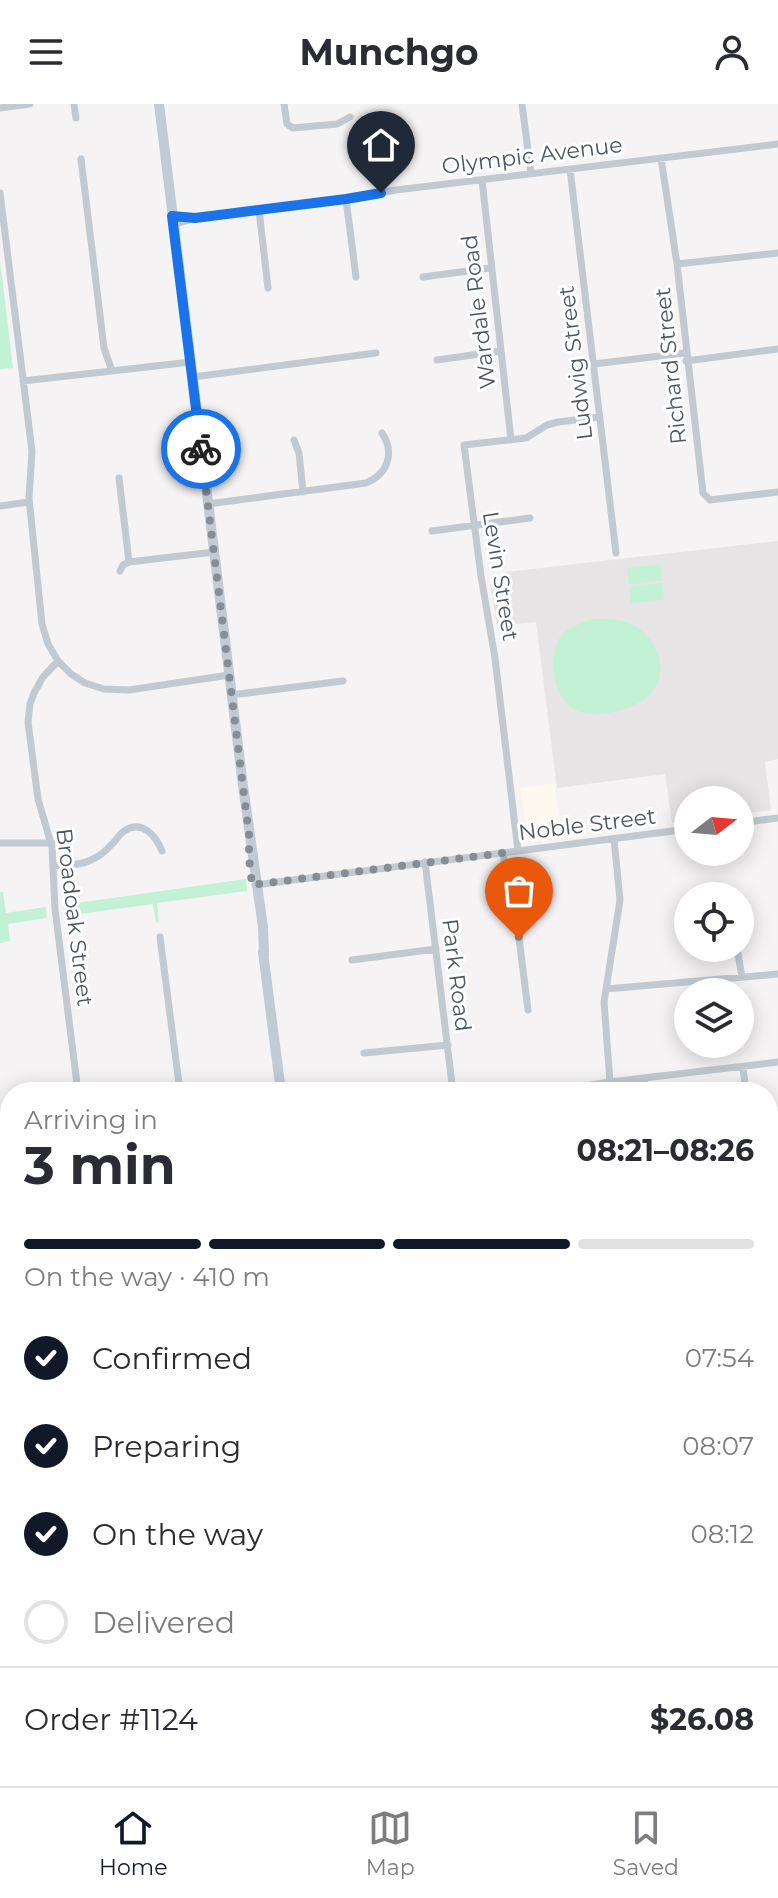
<!DOCTYPE html>
<meta charset="utf-8">
<style>
:root{--surface:#fff;--page:#f7f7f7;--text:#2b2b33;--muted:#7c7c81;--line:#e1e1e2;--accent:#111827}
body{margin:0;font-family:Montserrat,sans-serif;background:var(--page);color:var(--text);height:100vh;display:flex;flex-direction:column;font-size:30px;white-space:nowrap}
*{box-sizing:border-box;margin:0}
p{font-size:26px;color:var(--muted)}
.icon{flex:none;width:44px;height:44px;fill:none;stroke:currentColor;stroke-width:2;stroke-linecap:round;stroke-linejoin:round}
.map{position:relative;flex:1;overflow:hidden}
.panel{position:absolute;left:0px;top:978px;width:778px;height:704px;display:flex;flex-direction:column;background:var(--surface);border-radius:32px 32px 0 0;box-shadow:0 4px 20px #0003}
.panel>*{flex:none}
.needle{width:52px;rotate:74deg}
.controls{position:absolute;left:674px;top:682px;display:grid;gap:16px}
.controls a{display:grid;place-items:center;width:80px;height:80px;border-radius:50%;background:var(--surface);box-shadow:0 4px 20px #0003;font-size:40px}
.pin{position:absolute;display:grid;place-items:center;width:68px;height:68px;color:#fff;margin:-82px -34px;border-radius:50% 50% 50% 0;rotate:-45deg;box-shadow:0 0 8px #0007}
.pin .icon{rotate:45deg}
.courier{position:absolute;display:grid;place-items:center;width:80px;height:80px;margin:-40px;border:6px solid #1a73e8;border-radius:50%;background:#fff;color:#222;box-shadow:0 2px 10px #0007}
.summary em{font-style:normal;font-weight:700}
.summary div{display:flex;flex-direction:column-reverse}
.summary{display:flex;align-items:center;justify-content:space-between;height:136px;padding:0 24px}
h1{font-size:52px;font-weight:700;line-height:60px}
.bar{display:grid;grid-template-columns:repeat(4,1fr);gap:12px 8px;align-content:center;height:96px;padding:0 24px}
.bar i{height:10px;border-radius:6px;background:var(--line)}
.bar .active{background:var(--accent)}
.bar p{grid-column:span 4}
.line{display:flex;align-items:center;gap:20px;padding:0 24px;border-top:2px solid var(--line)}
.line div{flex:1}
ol{padding:0 24px;list-style:none}
li{display:flex;align-items:center;gap:24px;height:88px}
li p{margin-inline-start:auto}
li .icon{padding:8px;border-radius:50%;background:var(--accent);color:#fff;stroke-width:4}
li:last-child{color:var(--muted)}
li i{width:44px;height:44px;border:4px solid var(--line);border-radius:50%}
header{display:flex;justify-content:space-between;align-items:center;height:104px;padding:0 24px;background:var(--surface);font-size:36px;font-weight:700}
.tab-bar{display:flex;justify-content:space-around;align-items:center;height:112px;border-top:2px solid var(--line);background:var(--surface);font-size:22px;color:var(--muted)}
.tab-bar a{display:grid;justify-items:center;gap:4px}
.tab-bar .active{color:var(--accent)}
.map>svg:first-child{display:block}
.commercial{fill:#fdf9ef}
.education{fill:#e6e4e5}
.green{fill:#c3f1d5}
.lines{fill:none;stroke-linecap:round;stroke-linejoin:round}
.street{stroke:#c1cad2;stroke-width:7}
.secondary{stroke:#c1cbd6;stroke-width:10}
.done{stroke:#868d94;stroke-width:8;stroke-dasharray:0 14.4}
.route{stroke:#1a73e8;stroke-width:10}
.labels{text-anchor:middle;stroke-width:6;stroke-linejoin:round;paint-order:stroke}
.street-label{font-size:22px;fill:#4a5661;stroke:#fff}
</style>
<header><svg class="icon" aria-label="menu" viewBox="0 0 24 24"><path d="M4 6h16M4 12h16M4 18h16"/></svg>Munchgo<svg class="icon" aria-label="person" viewBox="0 0 24 24"><circle cx="12" cy="8" r="4"/><path d="M4 21q1-7 8-7t8 7"/></svg></header>
<div class="map">
<svg width="778" height="1682" viewBox="0 0 778 1682">
<rect width="100%" height="100%" fill="#f5f3f3"/>
<!-- commercial -->
<path class="commercial" d="M554,679L562,732L528,736L520,684Z"/>
<!-- education -->
<path class="education" d="M778,437V655L765,658L771,706L740,710V696H688V717L672,719L665,670L557,684L536,518L497,522L490,480L506,478L505,468Z"/>
<!-- green -->
<path class="green" d="M0,156L13,264L0,265Z
M660,460L662,476L629,481L627,464Z
M662,479L664,495L631,500L629,483Z
M593,515C605,515 618,515 629,519C658,531 673,571 647,593C631,607 591,617 572,604C553,590 546,552 561,532C568,523 582,519 593,515Z
M246,775L247,787L157,799L159,818L156,819L153,800L65,812L63,801Z
M0,788H3L6,809L46,803L47,814L8,820L10,837L0,839Z"/>
<g class="lines">
<!-- street -->
<path class="street" d="M74,0L76,14
M284,0L287,20L293,24L337,20L350,13
M522,0L531,70
M0,4L30,0
M661,54L677,160L703,389L710,396L778,388
M81,55L104,244L112,267
M570,65L616,449
M482,76L511,336
M0,89L32,347L29,394L42,520L48,540L58,557L71,570L85,579L104,585L129,586L229,571
M346,95L356,173
M259,106L268,184
M173,121L195,114L346,95L396,86L778,40
M677,160L778,149
M423,173L490,164
M437,256L501,247
M686,257L778,245
M594,260L685,249
M193,273L376,249
M23,277L191,258
M294,336L299,349L303,388
M119,374L129,458L214,448
M208,400L366,379C388,370 395,349 382,329
M0,402L29,398
M432,427L530,414
M120,467L123,461L129,458
M58,557L43,573L34,589L30,600L28,618L38,695L52,743L55,805L78,988
M231,591L343,577
M740,719L778,714
M0,739H52
M518,747L495,554L481,472L464,341L526,334L547,321L558,318L600,313
M503,749L509,792L517,818L528,906
M425,758L453,988
M53,762C66,761 79,762 91,756C98,753 106,747 111,741C116,737 119,730 124,727C142,715 156,732 162,747
M255,781L688,725
M727,790V792
M160,833L180,988
M737,844L742,873
M352,856L436,845
M606,885L778,870
M364,949L448,941
M743,964L746,988
M644,975L646,988
M610,978L604,898L620,796L614,735
M557,988L565,985L610,978L778,958
M0,1128L10,1167
M768,1153L778,1227
M0,1260L10,1258
M0,1343L10,1342
M768,1458L778,1456
M768,1555L778,1554
M768,1655L778,1654
M105,1672L106,1682
M387,1672L388,1682
M517,1672L519,1682
M745,1672L746,1682
M209,1682L215,1676L216,1672
M553,1682L632,1672"/>
<!-- secondary -->
<path class="secondary" d="M159,0L243,682L263,823L264,851
M263,848L281,988
M768,1356L778,1355
M0,1456L10,1455
M0,1564L10,1646
M13,1672L14,1682"/>
</g>
<g class="lines">
<!-- done -->
<path class="done" d="M201,345L249,731V754L252,781L503,749L509,792L517,818L519,835"/>
<!-- route -->
<path class="route" d="M201,345L172,112L195,114L346,95L381,89"/>
</g>
<g class="labels">
<!-- street labels -->
<g class="street-label">
<text transform="translate(532 51) rotate(-7)" y="8">Olympic Avenue</text>
<text transform="translate(478 208) rotate(-97)" y="8">Wardale Road</text>
<text transform="translate(575 259) rotate(-97)" y="8">Ludwig Street</text>
<text transform="translate(670 262) rotate(-96)" y="8">Richard Street</text>
<text transform="translate(501 472) rotate(81)" y="8">Levin Street</text>
<text transform="translate(587 720) rotate(-7)" y="8">Noble Street</text>
<text transform="translate(75 813) rotate(83)" y="8">Broadoak Street</text>
<text transform="translate(457 871) rotate(83)" y="8">Park Road</text>
</g>
</g>
</svg>
<div class="controls">
<a><svg class="needle" viewBox="-14 -14 28 28"><path d="M0-13l5 13h-10z" fill="#e53935"/><path d="M0 13l5-13h-10z" fill="#7c7c81"/></svg></a>
<a><svg class="icon" aria-label="locate" viewBox="0 0 24 24"><circle cx="12" cy="12" r="6"/><path d="M12 2v4M12 18v4M2 12h4M18 12h4"/></svg></a>
<a><svg class="icon" aria-label="layers" viewBox="0 0 24 24"><path d="M12 4l9 5-9 5-9-5zM3 14l9 5 9-5"/></svg></a>
</div>
<div class="pin" style="left:519px;top:835px;background:#ea580c"><svg class="icon" aria-label="bag" viewBox="0 0 24 24"><path d="M5 8h14l-1 12H6zM9 8a3 3 0 0 1 6 0"/></svg></div>
<div class="pin" style="left:381px;top:89px;background:#1f2937"><svg class="icon" aria-label="home" viewBox="0 0 24 24"><path d="M3 11l9-7 9 7M6 9v11h12V9"/></svg></div>
<div class="courier" style="left:201px;top:345px"><svg class="icon" aria-label="bike" viewBox="0 0 24 24"><circle cx="6" cy="16" r="4"/><circle cx="18" cy="16" r="4"/><path d="M6 16l4-8h5l3 8M10 8l3 8H6M13 5h3"/></svg></div>
<section class="panel">
<div class="summary"><div><h1>3 min</h1><p>Arriving in</p></div><em>08:21–08:26</em></div>
<div class="bar"><i class="active"></i><i class="active"></i><i class="active"></i><i></i><p>On the way · 410 m</p></div>
<ol>
<li><svg class="icon" aria-label="check" viewBox="0 0 24 24"><path d="M5 12l5 5 9-10"/></svg>Confirmed<p>07:54</p></li>
<li><svg class="icon" aria-label="check" viewBox="0 0 24 24"><path d="M5 12l5 5 9-10"/></svg>Preparing<p>08:07</p></li>
<li><svg class="icon" aria-label="check" viewBox="0 0 24 24"><path d="M5 12l5 5 9-10"/></svg>On the way<p>08:12</p></li>
<li><i></i>Delivered</li>
</ol>
<div class="line" style="height:104px"><div>Order #1124</div><b>$26.08</b></div>
</section>
</div>
<nav class="tab-bar">
<a class="active"><svg class="icon" aria-label="home" viewBox="0 0 24 24"><path d="M3 11l9-7 9 7M6 9v11h12V9"/></svg>Home</a>
<a><svg class="icon" aria-label="map" viewBox="0 0 24 24"><path d="M3 6l6-2 6 2 6-2v14l-6 2-6-2-6 2zM9 4v14M15 6v14"/></svg>Map</a>
<a><svg class="icon" aria-label="saved" viewBox="0 0 24 24"><path d="M7 4h10v16l-5-4-5 4z"/></svg>Saved</a>
</nav>
